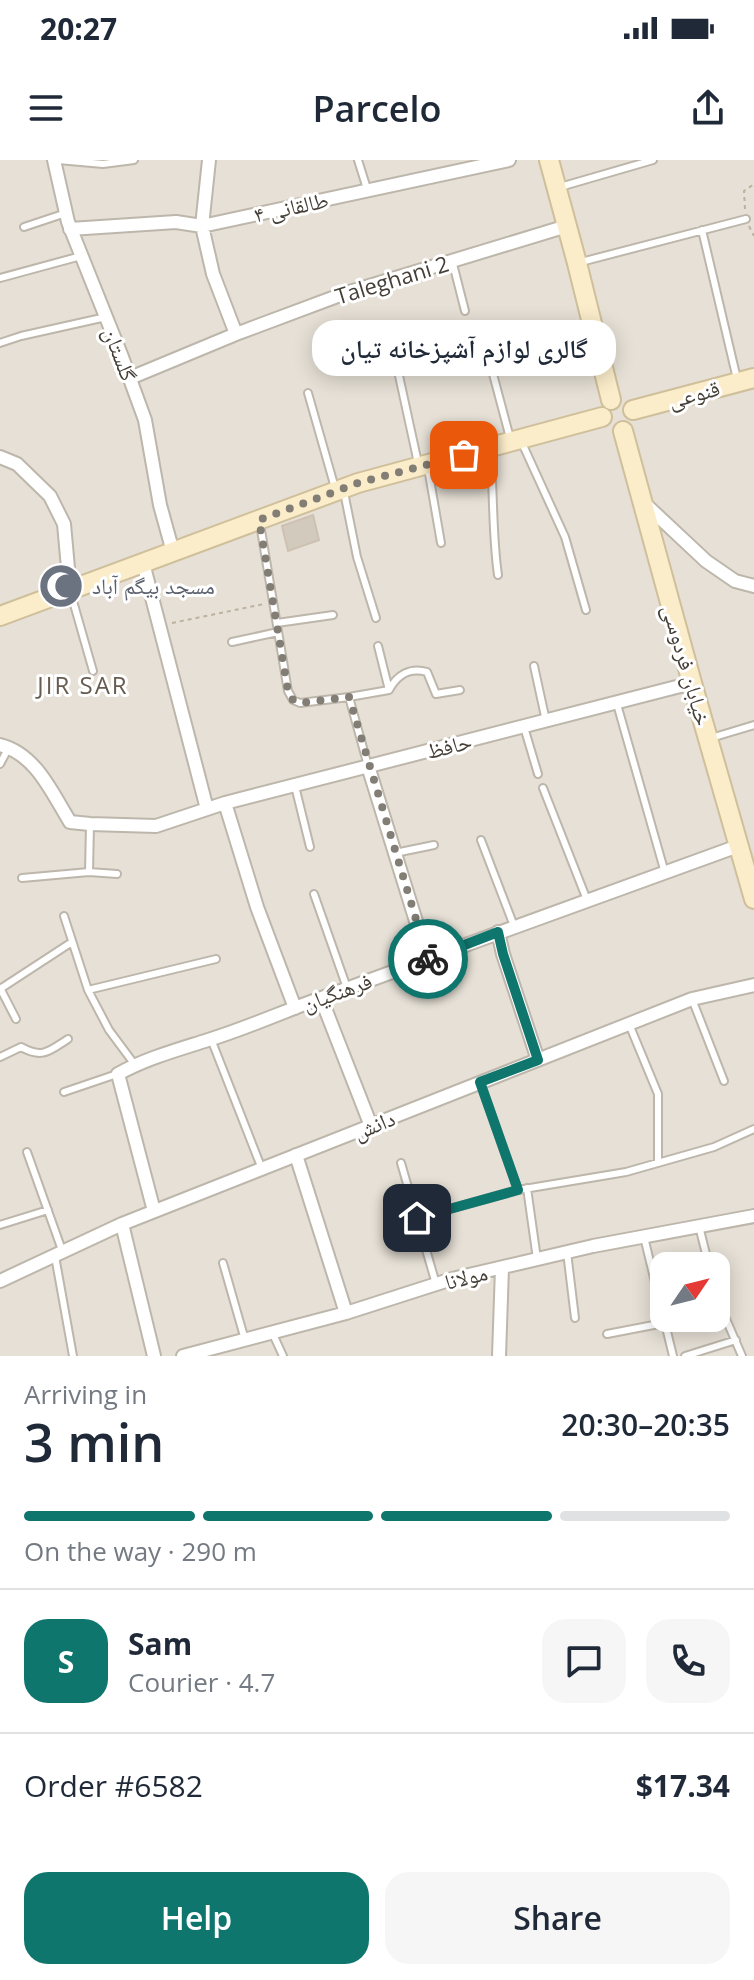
<!DOCTYPE html>
<meta charset="utf-8">
<style>
:root{--surface:#fff;--page:#f6f6f7;--text:#1f2937;--muted:#747a83;--line:#e0e1e3;--accent:#0f766e}
body{margin:0;font-family:"Open Sans","Noto Naskh Arabic",sans-serif;background:var(--page);color:var(--text);height:100vh;display:flex;flex-direction:column;font-size:30px;white-space:nowrap}
*{box-sizing:border-box;margin:0}
p{font-size:26px;color:var(--muted)}
.icon{flex:none;width:44px;height:44px;fill:none;stroke:currentColor;stroke-width:2;stroke-linecap:round;stroke-linejoin:round}
.map{position:relative;height:1196px;overflow:hidden}
.details{display:flex;flex-direction:column;background:var(--surface);flex:1}
.details>*{flex:none}
.needle{width:52px;rotate:55deg}
.tools{position:absolute;left:650px;top:1092px;display:grid;gap:16px}
.tools a{display:grid;place-items:center;width:80px;height:80px;border-radius:16px;background:var(--surface);box-shadow:0 4px 20px #0003;font-size:40px}
.pin{position:absolute;display:grid;place-items:center;width:68px;height:68px;color:#fff;margin:-34px;border-radius:16px;box-shadow:0 4px 12px #0006}
.courier{position:absolute;display:grid;place-items:center;width:80px;height:80px;margin:-40px;border:6px solid #0f766e;border-radius:50%;background:#fff;color:#222;box-shadow:0 2px 10px #0007}
.bubble{position:absolute;height:56px;border-radius:24px;background:var(--surface);box-shadow:0 4px 20px #0003;font-size:26px;font-weight:600;line-height:56px;text-align:center}
.summary em{font-style:normal;font-weight:600}
.summary div{display:flex;flex-direction:column-reverse}
.summary{display:flex;align-items:center;justify-content:space-between;height:136px;padding:0 24px}
h1{font-size:52px;font-weight:600;line-height:60px}
.bar{display:grid;grid-template-columns:repeat(4,1fr);gap:12px 8px;align-content:center;height:96px;padding:0 24px}
.bar i{height:10px;border-radius:6px;background:var(--line)}
.bar .current{background:var(--accent)}
.bar p{grid-column:span 4}
.line{display:flex;align-items:center;gap:20px;padding:0 24px;border-top:2px solid var(--line)}
.line div{flex:1}
.round{display:grid;place-items:center;flex:none;width:84px;height:84px;border-radius:24px;background:var(--page)}
.button{display:flex;gap:16px;margin-top:auto;padding:16px 24px}
.button a{flex:1;height:92px;border-radius:24px;background:var(--accent);color:#fff;font-size:32px;font-weight:600;line-height:92px;text-align:center}
.button a+a{background:var(--page);color:var(--text)}
.status{display:flex;justify-content:space-between;align-items:center;height:56px;padding:0 40px;background:var(--surface);direction:ltr}
.status svg{height:22px;fill:currentColor}
header{display:flex;justify-content:space-between;align-items:center;height:104px;padding:0 24px;background:var(--surface);font-size:36px;font-weight:600}
.map>svg:first-child{display:block}
.residential{fill:#e6e0d6;fill-rule:evenodd}
.building{fill:#d3cabe;stroke:#cec1b2;stroke-width:2}
.lines{fill:none;stroke-linecap:round;stroke-linejoin:round}
.lane-casing{stroke:#bdb6ab;stroke-width:10}
.street-casing{stroke:#bdb6ab;stroke-width:16}
.secondary-casing{stroke:#cfbf9a;stroke-width:22}
.path{stroke:#beb19d;stroke-width:2;stroke-dasharray:4 4;stroke-linecap:butt}
.lane{stroke:#fff;stroke-width:6}
.street{stroke:#fff;stroke-width:12}
.secondary{stroke:#fbedca;stroke-width:18}
.done{stroke:#827d75;stroke-width:8;stroke-dasharray:0 14.4}
.route{stroke:#0f766e;stroke-width:10}
.labels{text-anchor:middle;stroke-width:6;stroke-linejoin:round;paint-order:stroke}
.street-label{font-size:22px;fill:#453f37;stroke:#fff}
.worship-label{font-size:22px;fill:#5b616d;stroke:#fff;text-anchor:start}
.neighbourhood-label{font-size:24px;letter-spacing:2px;fill:#675c4f;stroke:#fff}
</style>
<div class="status"><b>20:27</b><svg viewBox="0 0 49 12"><path d="M0 12V9h3v3zM5 12V6h3v6zM10 12V3h3v9zM15 12V0h3v12zM26 1h20v11H26zM47 4h2v5h-2z"/></svg></div>
<header><svg class="icon" aria-label="menu" viewBox="0 0 24 24"><path d="M4 6h16M4 12h16M4 18h16"/></svg>Parcelo<svg class="icon" aria-label="share" viewBox="0 0 24 24"><path d="M12 15V3M7 8l5-5 5 5M5 13v7h14v-7"/></svg></header>
<div class="map">
<svg width="754" height="1196" viewBox="0 0 754 1196">
<rect width="100%" height="100%" fill="#f3efe8"/>
<!-- residential -->
<path class="residential" d="M0,0H754V1196H0ZM664,1106H716V1158H664Z"/>
<!-- building -->
<path class="building" d="M313,355L319,380L288,391L282,366Z"/>
<g class="lines">
<!-- lane casing -->
<g class="lane-casing">
<path id="lane" d="M58,0L103,4L134,0
M358,0L368,32
M560,27L653,0
M24,67L66,53
M702,70L737,219
M452,100L465,151
M581,102L746,59
M0,118L81,96
M388,165L418,303
M0,183L21,176L106,157
M489,199L510,278
M308,233L335,328
M522,283L565,377L586,450
M490,291C494,332 492,374 498,415
M428,308L441,383
M344,332L357,397L376,458
M260,364L288,531L293,540L300,543L349,537L368,606
M71,434L93,511
M277,463L333,455
M232,482L278,472
M378,486L389,530
M534,506L546,561
M349,537L389,530C397,515 410,507 427,512L436,534L460,530
M617,544L665,713
M524,567L538,614
M711,578L754,565
M0,604L9,587
M295,626L310,687
M543,628L587,740
M481,680L514,766
M395,693L434,685
M89,712L90,664
M22,718L89,712L117,714
M314,734L347,828
M64,756L88,830L109,870L135,905
M0,828L16,859
M0,829L72,782
M88,830L216,799
M692,839L724,921
M629,864L658,934V1002
M211,879L262,1009
M0,897L21,887C43,899 49,891 68,879
M480,922L518,1030
M64,932L117,914
M27,992L63,1093
M401,1003L436,1124
M527,1028L537,1099
M417,1058L518,1030L626,1012L714,987L754,969
M0,1065L48,1050
M699,1066L709,1106
M644,1077L673,1196
M567,1092L575,1158
M55,1096L73,1196
M223,1103L245,1180
M716,1136L742,1196
M272,1172L283,1196
M607,1174L664,1163
M685,1196L736,1180"/>
</g>
<!-- street casing -->
<g class="street-casing">
<path id="street" d="M54,0L68,62L122,197L145,260L160,345L173,392
M209,0L202,66L213,114L236,174
M70,69L176,62L202,66L509,0
M130,218L236,174L343,134L567,66
M0,297L17,304L50,336L64,364L70,430
M643,342L706,401L735,421L754,426
M143,403L207,649
M0,585C36,594 52,633 70,662L90,664L156,666L225,643L692,523
M368,606L428,800
M225,643L257,747L295,848
M498,772L503,794L538,900
M321,838L371,966
M296,995L346,1153
M154,1051L118,914C147,898 177,890 208,880C241,870 273,856 305,844C449,791 594,738 738,686
M122,1064L154,1196
M0,1121L122,1064L692,839L754,825
M183,1196L346,1153L452,1119L593,1086L754,1056
M499,1196L502,1108"/>
</g>
<!-- secondary casing -->
<g class="secondary-casing">
<path id="secondary" d="M549,0L577,103L611,240
M633,250L754,218
M623,271L692,523L754,739
M0,456L358,323L602,257"/>
</g>
<!-- path -->
<path class="path" d="M745,49L744,31L754,24
M749,66L754,76
M172,463L264,444"/>
<!-- lane -->
<use href="#lane" class="lane"/>
<!-- street -->
<use href="#street" class="street"/>
<!-- secondary -->
<use href="#secondary" class="secondary"/>
</g>
<g class="lines">
<!-- done -->
<path class="done" d="M428,799L349,537L300,543L293,540L288,531L259,360L358,323L464,295"/>
<!-- route -->
<path class="route" d="M417,1058L518,1030L480,922L538,900L503,794L498,772L428,799"/>
</g>
<!-- icons -->
<defs>
<g id="mosque-disc" transform="scale(2.3)"><circle r="9.5" fill="#6b7280" stroke="#fff"/><path d="M3.5-4.9A6 6 0 1 0 3.5 4.9A5 5 0 1 1 3.5-4.9Z" fill="#fff"/></g>
</defs>
<g fill-rule="evenodd">
<use href="#mosque-disc" x="61" y="426"/>
</g>
<g class="labels">
<!-- street labels -->
<g class="street-label">
<text transform="translate(291 47) rotate(-12)" y="8">طالقانی ۴</text>
<text transform="translate(392 120) rotate(-17)" y="8">Taleghani 2</text>
<text transform="translate(120 194) rotate(69)" y="8">گلستان</text>
<text transform="translate(694 234) rotate(-15)" y="8">قنوعی</text>
<text transform="translate(687 505) rotate(74)" y="8">خیابان فردوسی</text>
<text transform="translate(449 586) rotate(-14)" y="8">حافظ</text>
<text transform="translate(337 832) rotate(-20)" y="8">فرهنگیان</text>
<text transform="translate(374 965) rotate(-22)" y="8">دانش</text>
<text transform="translate(466 1117) rotate(-14)" y="8">مولانا</text>
</g>
<!-- worship labels -->
<g class="worship-label">
<text x="92" y="434">مسجد بیگم آباد</text>
</g>
<!-- neighbourhood labels -->
<g class="neighbourhood-label">
<text x="83" y="534">JIR SAR</text>
</g>
</g>
</svg>
<div class="tools">
<a><svg class="needle" viewBox="-14 -14 28 28"><path d="M0-13l5 13h-10z" fill="#e53935"/><path d="M0 13l5-13h-10z" fill="#747a83"/></svg></a>
</div>
<div class="pin" style="left:464px;top:295px;background:#ea580c"><svg class="icon" aria-label="bag" viewBox="0 0 24 24"><path d="M5 8h14l-1 12H6zM9 8a3 3 0 0 1 6 0"/></svg></div>
<div class="pin" style="left:417px;top:1058px;background:#1f2937"><svg class="icon" aria-label="home" viewBox="0 0 24 24"><path d="M3 11l9-7 9 7M6 9v11h12V9"/></svg></div>
<div class="courier" style="left:428px;top:799px"><svg class="icon" aria-label="bike" viewBox="0 0 24 24"><circle cx="6" cy="16" r="4"/><circle cx="18" cy="16" r="4"/><path d="M6 16l4-8h5l3 8M10 8l3 8H6M13 5h3"/></svg></div>
<div class="bubble" style="left:312px;top:160px;width:304px">گالری لوازم آشپزخانه تیان</div>
</div>
<section class="details">
<div class="summary"><div><h1>3 min</h1><p>Arriving in</p></div><em>20:30–20:35</em></div>
<div class="bar"><i class="current"></i><i class="current"></i><i class="current"></i><i></i><p>On the way · 290 m</p></div>
<div class="line" style="height:144px"><b class="round" style="background:var(--accent);color:#fff">S</b><div><b>Sam</b><p>Courier · 4.7</p></div><a class="round"><svg class="icon" aria-label="chat" viewBox="0 0 24 24"><path d="M4 5h16v11H9l-5 4z"/></svg></a><a class="round"><svg class="icon" aria-label="phone" viewBox="0 0 24 24"><path d="M5 4h4l2 5-3 2q2 4 5 5l2-3 5 2v4C11 20 4 13 5 4z"/></svg></a></div>
<div class="line" style="height:104px"><div>Order #6582</div><b>$17.34</b></div>
<div class="button"><a>Help</a><a>Share</a></div>
</section>
